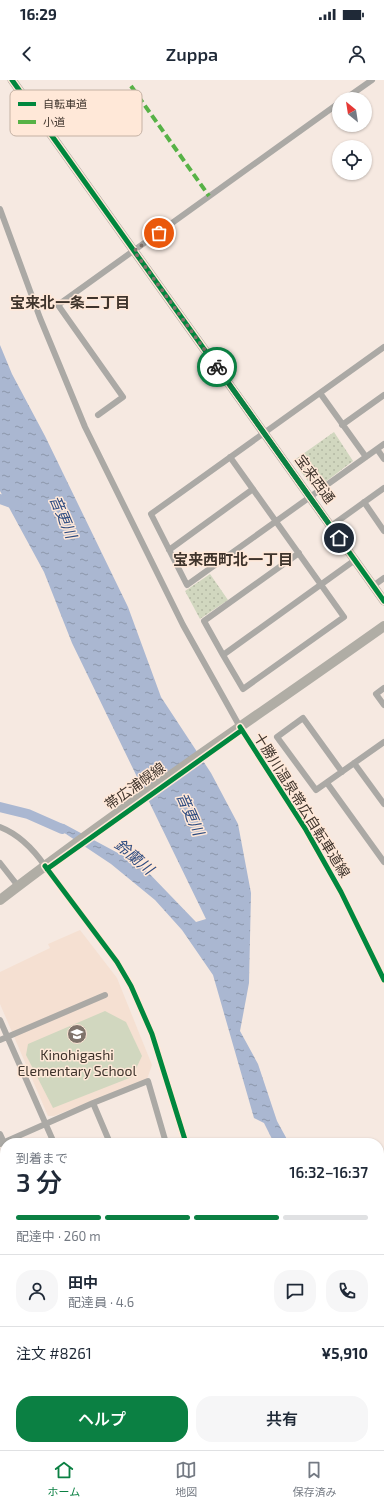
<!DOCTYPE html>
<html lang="ja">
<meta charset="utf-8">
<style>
:root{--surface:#fff;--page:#f6f6f7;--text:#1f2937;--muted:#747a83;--line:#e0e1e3;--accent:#0b8043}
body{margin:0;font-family:"Exo 2","Noto Sans JP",sans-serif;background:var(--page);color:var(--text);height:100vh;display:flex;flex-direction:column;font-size:15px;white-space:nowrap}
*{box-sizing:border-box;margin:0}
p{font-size:13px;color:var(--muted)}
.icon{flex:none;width:22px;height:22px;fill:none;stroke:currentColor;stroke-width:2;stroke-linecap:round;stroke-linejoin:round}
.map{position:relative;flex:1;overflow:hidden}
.drawer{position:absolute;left:0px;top:1058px;width:384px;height:312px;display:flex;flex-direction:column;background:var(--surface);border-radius:16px 16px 0 0;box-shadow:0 1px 3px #0004}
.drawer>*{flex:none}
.needle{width:26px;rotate:330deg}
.tools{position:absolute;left:332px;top:12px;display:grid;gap:8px}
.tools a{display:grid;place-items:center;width:40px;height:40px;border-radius:50%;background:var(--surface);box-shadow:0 1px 3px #0004;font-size:20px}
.pin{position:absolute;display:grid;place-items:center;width:34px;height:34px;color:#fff;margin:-17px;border:2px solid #fff;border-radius:50%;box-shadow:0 1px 4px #0007}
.courier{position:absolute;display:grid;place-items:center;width:40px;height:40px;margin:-20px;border:3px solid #0b8043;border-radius:50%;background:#fff;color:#222;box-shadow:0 1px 5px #0007}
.summary em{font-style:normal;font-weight:600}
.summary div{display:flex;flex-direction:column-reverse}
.summary{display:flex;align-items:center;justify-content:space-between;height:68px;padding:0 16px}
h1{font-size:26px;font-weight:600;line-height:30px}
.bar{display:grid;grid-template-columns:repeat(4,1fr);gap:6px 4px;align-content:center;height:48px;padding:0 16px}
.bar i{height:5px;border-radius:3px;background:var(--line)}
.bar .active{background:var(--accent)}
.bar p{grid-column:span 4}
.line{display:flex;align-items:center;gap:10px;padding:0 16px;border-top:1px solid var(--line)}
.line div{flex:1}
.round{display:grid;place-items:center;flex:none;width:42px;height:42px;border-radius:16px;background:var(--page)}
.cta{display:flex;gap:8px;margin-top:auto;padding:8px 16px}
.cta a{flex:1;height:46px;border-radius:16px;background:var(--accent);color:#fff;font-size:16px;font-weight:600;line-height:46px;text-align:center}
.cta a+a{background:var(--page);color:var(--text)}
.status{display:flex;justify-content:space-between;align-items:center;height:28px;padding:0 20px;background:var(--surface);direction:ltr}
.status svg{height:11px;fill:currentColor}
header{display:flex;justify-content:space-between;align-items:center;height:52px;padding:0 16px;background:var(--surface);font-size:18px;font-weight:600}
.menu{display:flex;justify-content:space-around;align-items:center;height:56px;border-top:1px solid var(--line);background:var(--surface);font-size:11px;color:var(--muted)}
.menu a{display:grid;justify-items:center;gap:2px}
.menu .active{color:var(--accent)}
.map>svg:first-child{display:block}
.built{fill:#f5e0d2}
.grass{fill:url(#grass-dots)}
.garden{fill:#d1d7bf}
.water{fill:url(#water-ripples)}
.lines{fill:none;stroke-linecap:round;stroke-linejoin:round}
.stream{stroke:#aab7d1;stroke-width:1.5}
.river{stroke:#aab7d1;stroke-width:10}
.street{stroke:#aba9a5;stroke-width:6}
.secondary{stroke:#aba8a2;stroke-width:9}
.primary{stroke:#b0ada5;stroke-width:10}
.quiet{stroke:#57b246;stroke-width:4;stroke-dasharray:8 4;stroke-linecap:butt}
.cycleway-casing{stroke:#ffe8d8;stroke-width:8}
.cycleway{stroke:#00873e;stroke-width:5}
.done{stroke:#7f736b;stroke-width:4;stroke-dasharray:0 7.2}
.route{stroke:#0b8043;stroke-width:5}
.labels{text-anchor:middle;stroke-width:3;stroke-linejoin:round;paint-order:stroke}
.street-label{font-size:14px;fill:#3f342c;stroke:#ffe8d8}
.poi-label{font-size:14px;fill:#3f342c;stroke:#ffe8d8}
.neighbourhood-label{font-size:15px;font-weight:bold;fill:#3f342c;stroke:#ffe8d8}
.water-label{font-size:15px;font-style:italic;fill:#2d4b80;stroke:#ffe8d8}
.key{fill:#ffe8d8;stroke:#c5b2a4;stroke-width:1}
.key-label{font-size:11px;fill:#3f342c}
</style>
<div class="status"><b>16:29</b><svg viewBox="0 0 49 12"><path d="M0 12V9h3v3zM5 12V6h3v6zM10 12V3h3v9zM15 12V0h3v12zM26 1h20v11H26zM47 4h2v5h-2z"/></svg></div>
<header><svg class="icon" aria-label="back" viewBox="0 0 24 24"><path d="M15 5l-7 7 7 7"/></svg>Zuppa<svg class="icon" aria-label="person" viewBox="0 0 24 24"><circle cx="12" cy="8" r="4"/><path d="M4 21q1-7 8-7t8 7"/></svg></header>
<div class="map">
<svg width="384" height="1370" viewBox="0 0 384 1370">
<defs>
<pattern id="grass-dots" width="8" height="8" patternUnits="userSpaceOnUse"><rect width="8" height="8" fill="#d1d7bf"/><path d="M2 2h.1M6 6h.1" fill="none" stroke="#b4b9a4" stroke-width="1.8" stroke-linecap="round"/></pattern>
<pattern id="water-ripples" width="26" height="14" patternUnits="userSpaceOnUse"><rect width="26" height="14" fill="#aab7d1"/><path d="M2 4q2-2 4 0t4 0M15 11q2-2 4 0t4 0" fill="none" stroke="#8c96aa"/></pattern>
</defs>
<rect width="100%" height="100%" fill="#f6e9e1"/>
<!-- built -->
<path class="built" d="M80,850L117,898L152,985L147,999L54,1036H48L0,924V892L50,868L48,864Z"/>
<!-- grass -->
<path class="grass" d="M334,352L353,381L316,409L313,408L293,381Z
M210,494L228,520L200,539L185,511Z
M213,1365H251L252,1370H214Z"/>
<!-- garden -->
<path class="garden" d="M105,931L126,942L142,976L132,997L53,1028L26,975L28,964Z"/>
<!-- water -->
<path class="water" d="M0,265L12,294L45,356L128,527L161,617L211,693L238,744L251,813L249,903L240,951L258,984L277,1041L289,1063H274L264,1043L254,1038L213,895L182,850L155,820L111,784L66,754L50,746L49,742L64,744L142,786L196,842L206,839L72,563L44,492L0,411Z
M379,1324L384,1330V1347L379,1340Z"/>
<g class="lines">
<!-- stream -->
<path class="stream" d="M379,1329L384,1327"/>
<!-- river -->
<path class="river" d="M0,419L17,425
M0,727L28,734L62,749"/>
<!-- street -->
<path class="street" d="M345,19L372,0
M0,129L40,238L85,347L183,545L240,647
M384,267L151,434L187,505L384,364
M320,313L366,377
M98,335L123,317L58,225L339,23
M342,345L384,315
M377,369L384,379
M230,377C268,430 306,483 344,537L243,609L223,575L355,480
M364,422L384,451
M331,446L384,408
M169,470L253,409
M373,506L384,498
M223,575L204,541L299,473
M384,608L376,614L384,625
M354,683L384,724
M342,692L303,638L277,657L316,710C339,694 361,678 384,662
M327,703L384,782
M0,747C18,754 34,770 45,786
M0,783L18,806
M0,940L54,1063
M0,960L105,915
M93,1023L110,1063
M0,1054L5,1065
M0,1064L93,1023L148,1001L166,1063
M0,1160L5,1171
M0,1271L5,1283
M32,1365L34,1370
M78,1365L79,1370
M122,1365L124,1370
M170,1365L171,1370
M210,1365L211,1370
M254,1365L256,1370"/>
<!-- secondary -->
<path class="secondary" d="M12,0L384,521
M379,1092L384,1089
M0,1365L5,1361"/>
<!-- primary -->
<path class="primary" d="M0,820C125,724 256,637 384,546"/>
<!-- quiet -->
<path class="quiet" d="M131,6L209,116"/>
<!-- cycleway casing -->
<g class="cycleway-casing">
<path id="cycleway" d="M12,0L384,521
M240,647L306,750L341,812L384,900
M45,786L117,882L131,906L152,954L186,1063
M47,789L242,650"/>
</g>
<!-- cycleway -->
<use href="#cycleway" class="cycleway"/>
</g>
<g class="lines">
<!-- done -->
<path class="done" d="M159,153L134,171L217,287"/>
<!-- route -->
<path class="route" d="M217,287L339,458"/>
</g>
<!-- icons -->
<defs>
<g id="school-disc" transform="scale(1)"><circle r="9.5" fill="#7f736b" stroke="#ffe8d8"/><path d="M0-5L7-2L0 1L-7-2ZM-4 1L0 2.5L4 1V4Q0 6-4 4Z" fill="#fff"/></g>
</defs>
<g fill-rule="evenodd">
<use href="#school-disc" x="77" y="954"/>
</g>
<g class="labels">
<!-- street labels -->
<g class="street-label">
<text transform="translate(315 399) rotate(54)" y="5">宝来西通</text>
<text transform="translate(135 706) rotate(-35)" y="5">帯広浦幌線</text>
<text transform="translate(302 725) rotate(58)" y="5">十勝川温泉帯広自転車道線</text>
</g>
<!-- poi labels -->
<g class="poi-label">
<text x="77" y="980">Kinohigashi<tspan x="77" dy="16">Elementary School</tspan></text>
</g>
<!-- neighbourhood labels -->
<g class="neighbourhood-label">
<text x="70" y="228">宝来北一条二丁目</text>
<text x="233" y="485">宝来西町北一丁目</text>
</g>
<!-- water labels -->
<g class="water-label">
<text transform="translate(63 437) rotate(67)" y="5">音更川</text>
<text transform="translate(190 734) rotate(66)" y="5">音更川</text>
<text transform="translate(134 777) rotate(40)" y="5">鈴蘭川</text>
</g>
</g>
<!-- legend -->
<rect x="10" y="10" width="132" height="46" rx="6" class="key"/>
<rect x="18" y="22" width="18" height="4" fill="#00873e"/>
<rect x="18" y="40" width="18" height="4" fill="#57b246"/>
<g class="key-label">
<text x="43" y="28">自転車道</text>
<text x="43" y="46">小道</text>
</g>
</svg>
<div class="tools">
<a><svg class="needle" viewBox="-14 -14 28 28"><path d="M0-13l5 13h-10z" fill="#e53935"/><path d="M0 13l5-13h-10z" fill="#747a83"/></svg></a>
<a><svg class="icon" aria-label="locate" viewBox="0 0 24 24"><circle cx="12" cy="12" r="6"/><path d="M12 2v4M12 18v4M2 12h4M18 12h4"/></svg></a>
</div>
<div class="pin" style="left:159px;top:153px;background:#ea580c"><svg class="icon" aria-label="bag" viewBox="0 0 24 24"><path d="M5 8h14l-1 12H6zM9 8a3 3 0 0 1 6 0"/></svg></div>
<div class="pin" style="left:339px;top:458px;background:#1f2937"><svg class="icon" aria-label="home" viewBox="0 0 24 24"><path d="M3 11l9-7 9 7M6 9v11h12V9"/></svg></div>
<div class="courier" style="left:217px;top:287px"><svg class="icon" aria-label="bike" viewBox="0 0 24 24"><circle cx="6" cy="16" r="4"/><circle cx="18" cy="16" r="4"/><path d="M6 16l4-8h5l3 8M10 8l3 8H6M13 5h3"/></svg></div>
<section class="drawer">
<div class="summary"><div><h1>3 分</h1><p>到着まで</p></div><em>16:32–16:37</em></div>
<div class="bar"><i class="active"></i><i class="active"></i><i class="active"></i><i></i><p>配達中 · 260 m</p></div>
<div class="line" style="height:72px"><a class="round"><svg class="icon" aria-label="person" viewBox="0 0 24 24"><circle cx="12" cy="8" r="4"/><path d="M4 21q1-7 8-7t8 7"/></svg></a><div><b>田中</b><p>配達員 · 4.6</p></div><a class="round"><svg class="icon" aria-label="chat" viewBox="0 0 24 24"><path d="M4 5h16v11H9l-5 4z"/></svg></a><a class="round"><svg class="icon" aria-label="phone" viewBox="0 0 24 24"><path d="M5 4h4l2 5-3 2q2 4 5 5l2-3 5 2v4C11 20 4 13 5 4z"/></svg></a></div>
<div class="line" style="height:52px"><div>注文 #8261</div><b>¥5,910</b></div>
<div class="cta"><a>ヘルプ</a><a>共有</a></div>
</section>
</div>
<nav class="menu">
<a class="active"><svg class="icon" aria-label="home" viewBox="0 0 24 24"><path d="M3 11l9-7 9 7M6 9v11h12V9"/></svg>ホーム</a>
<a><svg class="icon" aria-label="map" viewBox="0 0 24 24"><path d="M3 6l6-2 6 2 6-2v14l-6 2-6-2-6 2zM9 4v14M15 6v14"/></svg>地図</a>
<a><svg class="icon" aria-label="saved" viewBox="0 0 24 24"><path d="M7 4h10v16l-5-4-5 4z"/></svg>保存済み</a>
</nav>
